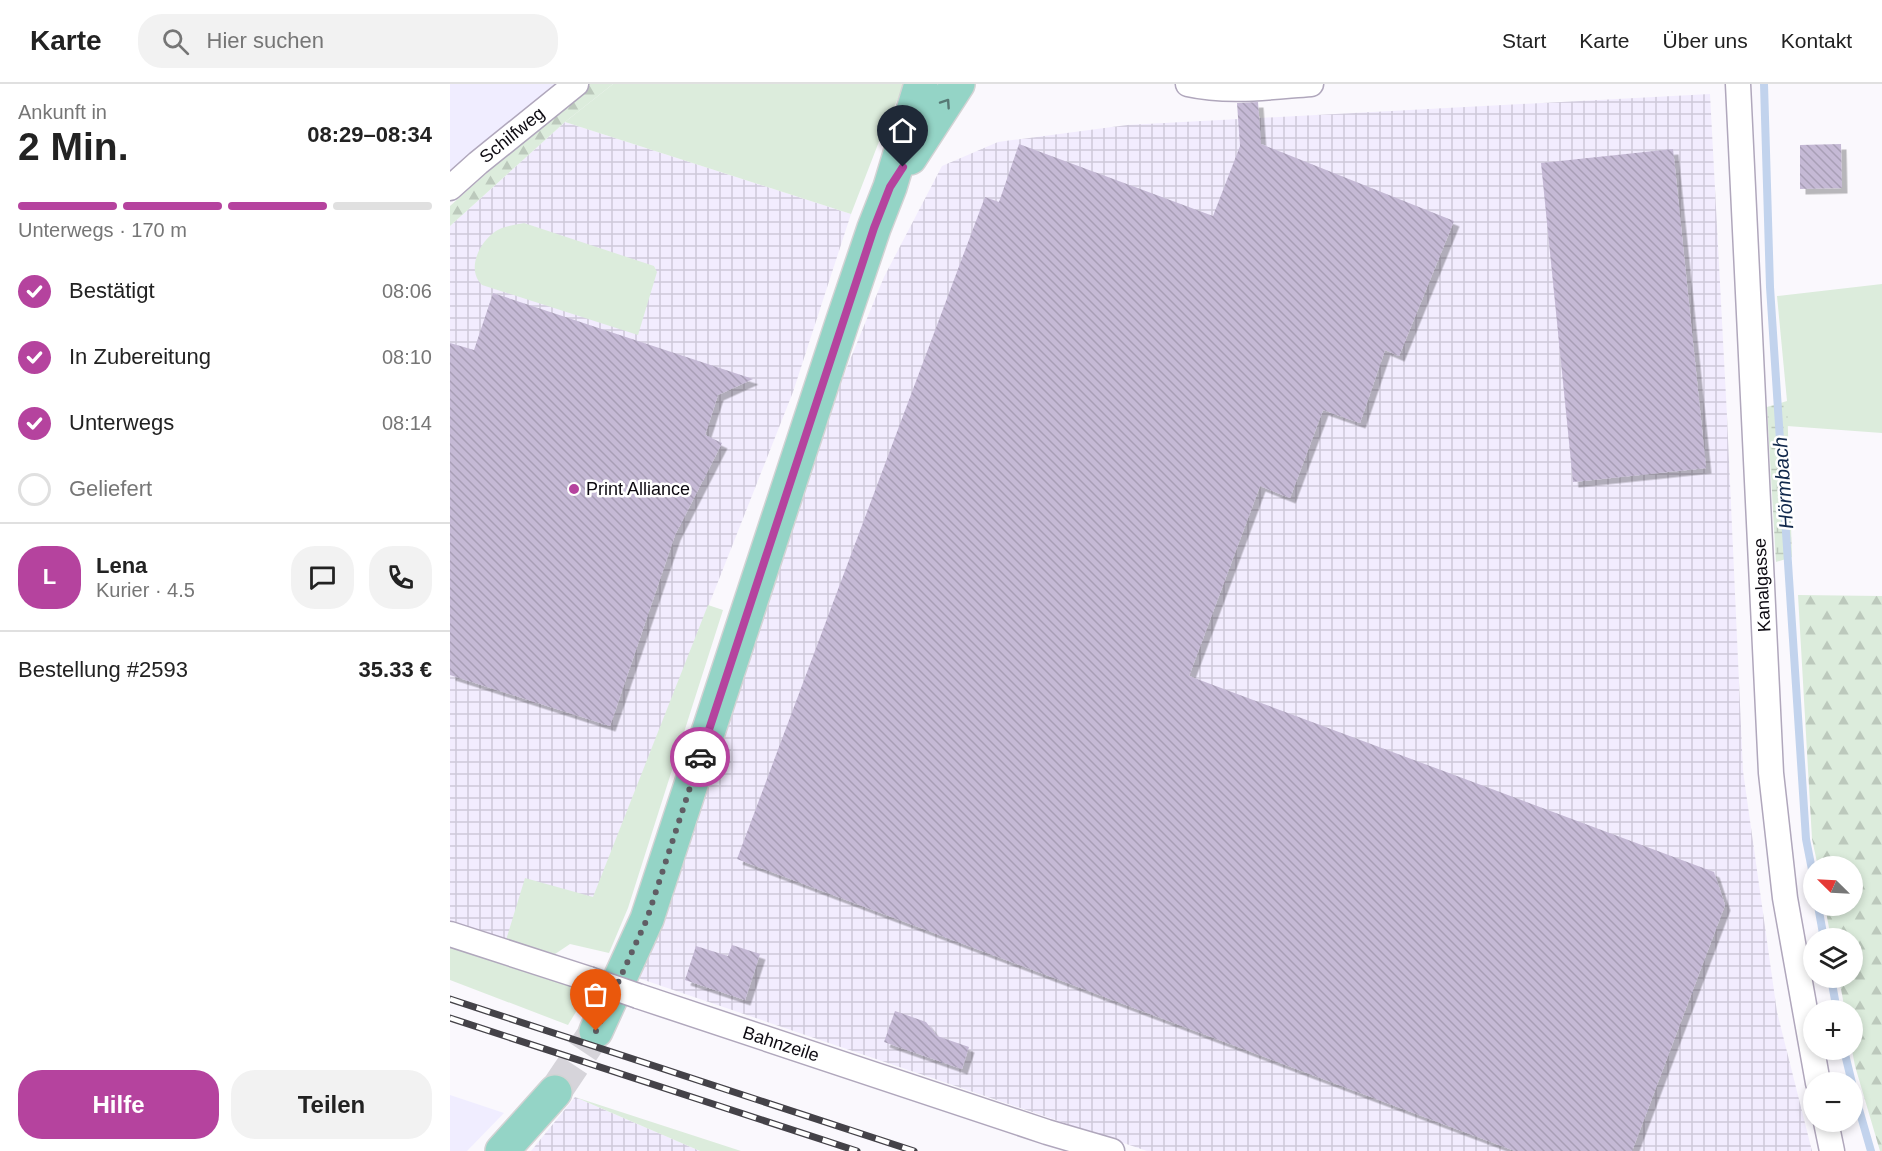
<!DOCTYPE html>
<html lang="de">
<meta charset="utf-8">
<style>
:root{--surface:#fff;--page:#f2f2f2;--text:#222;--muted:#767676;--line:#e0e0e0;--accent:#b5439e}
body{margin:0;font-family:Arial,sans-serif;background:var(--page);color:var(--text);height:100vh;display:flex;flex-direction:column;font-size:22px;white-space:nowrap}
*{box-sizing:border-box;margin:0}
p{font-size:20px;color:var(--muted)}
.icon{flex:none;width:33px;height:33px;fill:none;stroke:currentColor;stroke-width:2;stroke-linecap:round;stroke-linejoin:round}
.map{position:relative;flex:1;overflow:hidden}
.details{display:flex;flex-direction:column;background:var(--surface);width:450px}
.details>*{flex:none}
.needle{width:39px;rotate:294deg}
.tools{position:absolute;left:1353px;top:772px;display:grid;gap:12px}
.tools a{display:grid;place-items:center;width:60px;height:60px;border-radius:50%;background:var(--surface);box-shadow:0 3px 9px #0003;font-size:30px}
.pin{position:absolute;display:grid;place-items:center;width:51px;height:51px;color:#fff;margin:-62px -26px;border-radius:50% 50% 50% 0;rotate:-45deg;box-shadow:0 0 6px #0007}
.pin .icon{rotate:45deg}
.courier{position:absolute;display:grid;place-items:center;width:60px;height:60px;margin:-30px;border:4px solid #b5439e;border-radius:50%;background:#fff;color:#222;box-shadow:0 2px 8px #0007}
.overview em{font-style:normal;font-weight:800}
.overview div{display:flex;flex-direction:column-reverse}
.overview{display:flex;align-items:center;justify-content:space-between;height:102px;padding:0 18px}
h1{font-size:39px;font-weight:800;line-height:45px}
.bar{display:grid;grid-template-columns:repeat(4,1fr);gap:9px 6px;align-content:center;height:72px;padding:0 18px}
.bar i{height:8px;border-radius:4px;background:var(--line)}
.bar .selected{background:var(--accent)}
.bar p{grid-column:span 4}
.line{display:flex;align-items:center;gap:15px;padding:0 18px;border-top:2px solid var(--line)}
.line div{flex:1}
.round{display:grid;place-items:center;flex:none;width:63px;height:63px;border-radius:24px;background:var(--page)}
ol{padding:0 18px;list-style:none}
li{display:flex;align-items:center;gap:18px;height:66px}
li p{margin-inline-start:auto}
li .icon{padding:6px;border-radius:50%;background:var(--accent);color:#fff;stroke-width:4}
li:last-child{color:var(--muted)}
li i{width:33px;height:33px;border:3px solid var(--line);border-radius:50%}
.action{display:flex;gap:12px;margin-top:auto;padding:12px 18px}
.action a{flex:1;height:69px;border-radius:24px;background:var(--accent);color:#fff;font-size:24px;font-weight:800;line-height:69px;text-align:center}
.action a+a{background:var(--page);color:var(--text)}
header{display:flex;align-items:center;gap:36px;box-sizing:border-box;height:84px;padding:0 30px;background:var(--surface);border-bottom:2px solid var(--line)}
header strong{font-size:28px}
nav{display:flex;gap:33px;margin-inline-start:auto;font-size:21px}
.search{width:420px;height:54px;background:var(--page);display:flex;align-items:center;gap:15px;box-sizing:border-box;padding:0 21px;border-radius:24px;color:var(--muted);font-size:22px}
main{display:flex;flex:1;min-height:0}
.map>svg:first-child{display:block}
.commercial{fill:#f0edff}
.industrial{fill:url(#industrial-grid)}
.grass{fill:#dcecdc}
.forest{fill:url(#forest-firs)}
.wetland{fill:url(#wetland-marsh)}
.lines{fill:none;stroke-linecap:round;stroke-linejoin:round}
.stream{stroke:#c2d3ed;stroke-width:8}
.building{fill:url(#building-back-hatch);filter:url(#shadow)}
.primary-tunnel{stroke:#d6d4da;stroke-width:33;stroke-dasharray:33 16;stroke-linecap:butt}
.minor-casing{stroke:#b0a7bc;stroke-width:27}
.primary-casing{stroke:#d3d3d4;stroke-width:36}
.minor{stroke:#fff;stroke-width:24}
.primary{stroke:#94d4c6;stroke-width:33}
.rail-casing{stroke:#444248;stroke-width:7}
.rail{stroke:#fff;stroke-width:4.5;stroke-dasharray:14;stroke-linecap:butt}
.minor-bridge-casing{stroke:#b0a7bc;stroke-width:27;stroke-linecap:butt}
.minor-bridge{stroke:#fff;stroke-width:24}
.oneway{stroke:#577975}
.done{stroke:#605d64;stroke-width:6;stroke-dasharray:0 10.8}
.route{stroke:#b5439e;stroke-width:8}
.poi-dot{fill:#b5439e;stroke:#fff;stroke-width:2}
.labels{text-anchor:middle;stroke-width:5;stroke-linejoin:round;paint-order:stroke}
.street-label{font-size:18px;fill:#0d0a11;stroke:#fff}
.poi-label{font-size:18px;fill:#0d0a11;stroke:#fff;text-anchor:start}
.water-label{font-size:20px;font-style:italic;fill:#12294c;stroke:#fff}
</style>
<header>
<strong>Karte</strong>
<div class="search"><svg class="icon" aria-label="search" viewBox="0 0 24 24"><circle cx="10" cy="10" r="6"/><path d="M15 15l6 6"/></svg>Hier suchen</div>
<nav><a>Start</a><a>Karte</a><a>Über uns</a><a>Kontakt</a></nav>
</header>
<main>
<section class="details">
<div class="overview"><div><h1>2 Min.</h1><p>Ankunft in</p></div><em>08:29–08:34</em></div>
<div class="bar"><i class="selected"></i><i class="selected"></i><i class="selected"></i><i></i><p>Unterwegs · 170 m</p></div>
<ol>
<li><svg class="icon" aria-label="check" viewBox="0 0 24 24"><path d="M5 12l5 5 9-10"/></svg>Bestätigt<p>08:06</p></li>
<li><svg class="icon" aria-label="check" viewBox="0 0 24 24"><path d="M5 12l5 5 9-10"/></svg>In Zubereitung<p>08:10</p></li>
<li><svg class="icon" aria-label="check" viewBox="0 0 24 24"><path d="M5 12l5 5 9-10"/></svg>Unterwegs<p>08:14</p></li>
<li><i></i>Geliefert</li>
</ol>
<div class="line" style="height:108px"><b class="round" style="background:var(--accent);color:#fff">L</b><div><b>Lena</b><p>Kurier · 4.5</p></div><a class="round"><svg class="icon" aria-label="chat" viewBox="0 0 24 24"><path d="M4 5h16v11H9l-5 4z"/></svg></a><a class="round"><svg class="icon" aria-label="phone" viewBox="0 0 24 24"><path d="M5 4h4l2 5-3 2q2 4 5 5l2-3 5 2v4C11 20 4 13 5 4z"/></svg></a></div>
<div class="line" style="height:78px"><div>Bestellung #2593</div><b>35.33 €</b></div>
<div class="action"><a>Hilfe</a><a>Teilen</a></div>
</section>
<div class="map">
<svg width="1432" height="1067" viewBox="0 0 1432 1067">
<defs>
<pattern id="industrial-grid" width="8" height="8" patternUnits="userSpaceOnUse" patternTransform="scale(1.5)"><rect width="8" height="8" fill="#f2ecfe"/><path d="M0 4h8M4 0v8" fill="none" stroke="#cec9d9"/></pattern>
<pattern id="forest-firs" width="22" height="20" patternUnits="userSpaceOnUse" patternTransform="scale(1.5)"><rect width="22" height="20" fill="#dcecdc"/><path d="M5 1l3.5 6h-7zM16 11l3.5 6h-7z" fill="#bcc9bc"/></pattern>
<pattern id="wetland-marsh" width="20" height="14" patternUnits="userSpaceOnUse" patternTransform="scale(1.5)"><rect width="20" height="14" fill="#dcecdc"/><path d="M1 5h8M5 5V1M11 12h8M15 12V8" fill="none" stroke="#bcc9bc"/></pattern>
<pattern id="building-back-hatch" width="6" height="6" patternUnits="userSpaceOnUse" patternTransform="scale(1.5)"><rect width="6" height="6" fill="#c5b9d5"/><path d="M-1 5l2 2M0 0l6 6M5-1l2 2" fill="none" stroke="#a89eb6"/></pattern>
<filter id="shadow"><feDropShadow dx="5.5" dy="5.5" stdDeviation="0" flood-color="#0004"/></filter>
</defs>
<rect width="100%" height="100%" fill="#faf8fd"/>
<!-- commercial -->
<path class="commercial" d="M0,0H105L85,19L0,91Z
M0,1011L54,1029L17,1067H0Z"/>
<!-- industrial -->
<path class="industrial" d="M1260,10L1277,332L1293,687L1327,928L1362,1067H697L188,894L209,844L386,310L434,193L492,82L548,58L677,41Z
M115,38L401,130L343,308L143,814L56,856L0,837V142Z
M125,1013L250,1067H81Z"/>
<!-- grass -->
<path class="grass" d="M163,0H455L435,42L401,130L115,38Z
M74,139L204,182L207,188L188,251L32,201C16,186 29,158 46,147C54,142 65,141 74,139Z
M1432,200V349L1337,342V317L1327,212Z
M258,521L273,526L178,824L159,869L120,860L105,870L56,856L75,794L143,813Z
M0,860L138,908L118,941L0,896Z
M125,1013L291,1067H250Z"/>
<!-- forest -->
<path class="forest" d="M136,0H163L115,38L0,142V122Z
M1348,511L1432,512V1067H1430L1405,982L1402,966V927H1395L1389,894H1402V855H1381L1375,822H1402V783H1368L1362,755Z"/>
<!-- wetland -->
<path class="wetland" d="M1337,317L1342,473L1326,478L1317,323Z"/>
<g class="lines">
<!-- stream -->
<path class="stream" d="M1314,0L1320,203L1356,755L1364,796
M1368,822L1374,855
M1381,894L1387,927
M1394,966L1402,999
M1402,1001L1421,1067"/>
</g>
<!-- building -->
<path class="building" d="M808,18L811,60L1004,137L949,272L935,266L910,339L873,326L840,414L810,402L739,592L1264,788L1275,821L1182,1067H1065L287,775L535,113L549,118L569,60L763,132L790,62L787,19Z
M1391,60L1392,104L1350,105V61Z
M1223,65L1256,384L1123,398L1091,79Z
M43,209L303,295L268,311L255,351L272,359L225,451L160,642L0,591V259L24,266Z
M282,861L310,870L295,916L235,896L246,862L278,872Z
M445,927L476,938L487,952L519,963L512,985L434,958Z"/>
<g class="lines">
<!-- primary-tunnel -->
<path class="primary-tunnel" d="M105,1008L146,947"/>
<!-- minor casing -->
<g class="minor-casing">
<path id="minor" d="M738,0C778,9 820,3 861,0
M1288,0L1321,689L1335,814L1368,999
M0,104L28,79L126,0
M0,850L139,895
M188,912L597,1048L662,1067
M1376,1038L1382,1067"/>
</g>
<!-- primary casing -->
<g class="primary-casing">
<path id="primary" d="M460,74L508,0
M146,947L197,835L392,239L424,144L440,103L471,0
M52,1067L105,1008"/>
</g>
<!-- minor -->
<use href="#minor" class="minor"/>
<!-- primary -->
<use href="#primary" class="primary"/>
<!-- rail casing -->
<g class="rail-casing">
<path id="rail" d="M0,915L464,1067
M0,934L407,1067"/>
</g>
<!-- rail -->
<use href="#rail" class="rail"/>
<!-- minor-bridge casing -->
<g class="minor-bridge-casing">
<path id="minor-bridge" d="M139,895L188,912"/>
</g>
<!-- minor-bridge -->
<use href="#minor-bridge" class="minor-bridge"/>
</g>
<!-- one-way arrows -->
<defs><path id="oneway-chevron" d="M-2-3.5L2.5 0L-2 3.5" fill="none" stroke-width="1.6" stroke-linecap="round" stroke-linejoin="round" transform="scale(1.5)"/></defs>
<use class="oneway" href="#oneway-chevron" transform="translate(496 19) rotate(-56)"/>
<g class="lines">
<!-- done -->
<path class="done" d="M146,947L197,835L250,673"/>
<!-- route -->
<path class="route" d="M250,673L424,144L440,103L453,83"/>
</g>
<!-- markers -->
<circle class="poi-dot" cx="124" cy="405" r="6"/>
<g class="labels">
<!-- street labels -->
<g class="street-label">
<text transform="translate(62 51) rotate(-39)" y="6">Schilfweg</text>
<text transform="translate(1312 501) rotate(-93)" y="6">Kanalgasse</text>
<text transform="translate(331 960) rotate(18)" y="6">Bahnzeile</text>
</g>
<!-- poi labels -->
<g class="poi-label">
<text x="136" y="411">Print Alliance</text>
</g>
<!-- water labels -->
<g class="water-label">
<text transform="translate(1333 399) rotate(-94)" y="7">Hörmbach</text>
</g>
</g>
</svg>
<div class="tools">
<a><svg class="needle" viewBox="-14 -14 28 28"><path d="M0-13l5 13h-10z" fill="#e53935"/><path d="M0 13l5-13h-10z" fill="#767676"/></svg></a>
<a><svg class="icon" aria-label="layers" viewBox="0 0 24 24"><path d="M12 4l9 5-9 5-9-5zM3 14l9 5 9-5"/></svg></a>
<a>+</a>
<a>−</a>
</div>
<div class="pin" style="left:146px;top:947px;background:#ea580c"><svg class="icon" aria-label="bag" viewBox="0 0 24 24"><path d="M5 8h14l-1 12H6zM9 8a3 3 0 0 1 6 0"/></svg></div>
<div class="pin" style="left:453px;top:83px;background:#1f2937"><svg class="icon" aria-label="home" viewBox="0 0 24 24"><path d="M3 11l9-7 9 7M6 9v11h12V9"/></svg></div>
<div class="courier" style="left:250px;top:673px"><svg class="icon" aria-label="car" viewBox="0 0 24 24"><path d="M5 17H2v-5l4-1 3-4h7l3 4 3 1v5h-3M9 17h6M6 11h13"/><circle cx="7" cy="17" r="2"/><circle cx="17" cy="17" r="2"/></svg></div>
</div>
</main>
